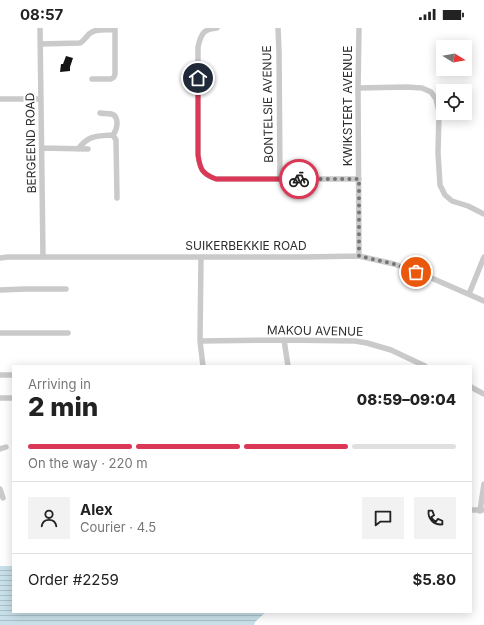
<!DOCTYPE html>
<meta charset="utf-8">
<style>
:root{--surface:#fff;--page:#f2f2f2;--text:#222;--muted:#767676;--line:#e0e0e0;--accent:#db3757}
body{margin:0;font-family:Inter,sans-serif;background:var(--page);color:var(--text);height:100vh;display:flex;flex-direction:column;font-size:15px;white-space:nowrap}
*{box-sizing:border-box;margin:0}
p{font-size:13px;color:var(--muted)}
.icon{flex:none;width:22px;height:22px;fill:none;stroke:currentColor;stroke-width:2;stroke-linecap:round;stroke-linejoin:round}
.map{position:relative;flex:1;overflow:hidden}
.panel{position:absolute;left:12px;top:337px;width:460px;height:248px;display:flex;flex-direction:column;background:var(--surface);border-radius:0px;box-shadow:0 2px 10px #0003}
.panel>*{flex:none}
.needle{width:26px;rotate:101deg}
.buttons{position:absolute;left:436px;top:12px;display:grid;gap:8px}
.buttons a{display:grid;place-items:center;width:36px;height:36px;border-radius:0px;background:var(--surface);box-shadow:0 2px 10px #0003;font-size:20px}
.pin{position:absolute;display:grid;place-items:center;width:34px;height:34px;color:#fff;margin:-17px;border:2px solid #fff;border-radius:50%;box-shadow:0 1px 4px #0007}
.courier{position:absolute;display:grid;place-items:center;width:40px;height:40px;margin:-20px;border:3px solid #db3757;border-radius:50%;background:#fff;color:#222;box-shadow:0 1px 5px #0007}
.overview em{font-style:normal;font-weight:800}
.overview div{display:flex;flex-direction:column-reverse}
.overview{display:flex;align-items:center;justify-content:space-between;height:68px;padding:0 16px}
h1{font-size:26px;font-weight:800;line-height:30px}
.bar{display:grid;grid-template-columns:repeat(4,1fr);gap:6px 4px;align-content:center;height:48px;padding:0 16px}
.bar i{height:5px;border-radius:3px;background:var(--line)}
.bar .current{background:var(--accent)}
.bar p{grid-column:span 4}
.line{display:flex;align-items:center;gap:10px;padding:0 16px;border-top:1px solid var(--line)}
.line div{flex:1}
.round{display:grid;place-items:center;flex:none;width:42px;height:42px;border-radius:0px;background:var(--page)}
.status{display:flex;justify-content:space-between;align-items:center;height:28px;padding:0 20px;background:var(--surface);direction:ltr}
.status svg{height:11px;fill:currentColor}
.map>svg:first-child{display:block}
.water{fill:url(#water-rules)}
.building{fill:#141414}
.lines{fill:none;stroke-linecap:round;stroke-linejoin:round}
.street{stroke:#cacaca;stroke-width:5.5}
.done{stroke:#767676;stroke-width:4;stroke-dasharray:0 7.2}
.route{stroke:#db3757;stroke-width:5}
.labels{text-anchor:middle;stroke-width:4;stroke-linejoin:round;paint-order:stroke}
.street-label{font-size:12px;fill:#2d2d2d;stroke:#fff}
</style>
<div class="status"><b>08:57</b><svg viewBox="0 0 49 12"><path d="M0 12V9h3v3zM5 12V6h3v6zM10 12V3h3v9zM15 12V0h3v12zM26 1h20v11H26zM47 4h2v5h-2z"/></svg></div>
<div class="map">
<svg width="484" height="597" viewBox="0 0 484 597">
<defs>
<pattern id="water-rules" width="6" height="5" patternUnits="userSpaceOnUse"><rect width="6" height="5" fill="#c8e0e9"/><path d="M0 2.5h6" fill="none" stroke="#acc0c8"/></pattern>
</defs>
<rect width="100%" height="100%" fill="#fff"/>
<!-- water -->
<path class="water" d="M0,538H13V584H266L255,594L254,597H0Z"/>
<!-- building -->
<path class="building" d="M66,28L73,30L70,39V43L60,44L61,36H63Z"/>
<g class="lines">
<!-- street -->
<path class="street" d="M40,0L43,229
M217,0C204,1 201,5 198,19V127C200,141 202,146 216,151H359
M278,0L279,24L280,151
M359,0L358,60L359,228
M40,16L80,15C84,13 86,9 89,6C95,0 107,2 115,2
M92,51H111L114,49L115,46V0
M358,60L407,59L422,60L431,64L436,71L439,84L438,125L440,157L445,167L452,173L468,178L484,186
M0,71H41
M113,107L116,112L117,170
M42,120L88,121
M78,121C89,107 96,108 113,107C117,102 119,92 114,87C111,85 104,86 100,85
M0,230L8,229H305L359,228L394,236L427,248L484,273
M201,230L200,313L203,338
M0,262L25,261H66
M469,266L484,229
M0,305H68
M284,312L288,338
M200,313L284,312L355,313L367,315L391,322L425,338
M0,347H13
M471,359L484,366
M0,370H13
M0,421L6,419
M0,461L3,470
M471,482H484
M480,483L484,456"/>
</g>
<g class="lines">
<!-- done -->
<path class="done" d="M299,151H359V228L394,236L416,244"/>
<!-- route -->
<path class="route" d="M198,50V127C200,141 202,146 216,151H299"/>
</g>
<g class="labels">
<!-- street labels -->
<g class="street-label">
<text transform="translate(268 76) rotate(-91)" y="4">BONTELSIE AVENUE</text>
<text transform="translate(348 78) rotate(-90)" y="4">KWIKSTERT AVENUE</text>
<text transform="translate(31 115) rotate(-91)" y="4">BERGEEND ROAD</text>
<text x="246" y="222">SUIKERBEKKIE ROAD</text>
<text transform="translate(315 303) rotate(1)" y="4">MAKOU AVENUE</text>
</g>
</g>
</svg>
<div class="buttons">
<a><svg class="needle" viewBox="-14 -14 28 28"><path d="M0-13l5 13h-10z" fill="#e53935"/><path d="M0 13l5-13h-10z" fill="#767676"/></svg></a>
<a><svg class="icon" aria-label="locate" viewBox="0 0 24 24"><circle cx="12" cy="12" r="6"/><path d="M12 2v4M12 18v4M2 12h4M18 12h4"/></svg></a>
</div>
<div class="pin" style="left:416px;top:244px;background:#ea580c"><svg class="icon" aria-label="bag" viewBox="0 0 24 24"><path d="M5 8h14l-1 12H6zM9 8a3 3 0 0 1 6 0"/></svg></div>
<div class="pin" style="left:198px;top:50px;background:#1f2937"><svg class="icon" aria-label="home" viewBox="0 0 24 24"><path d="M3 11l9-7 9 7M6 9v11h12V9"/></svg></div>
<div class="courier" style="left:299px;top:151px"><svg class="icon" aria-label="bike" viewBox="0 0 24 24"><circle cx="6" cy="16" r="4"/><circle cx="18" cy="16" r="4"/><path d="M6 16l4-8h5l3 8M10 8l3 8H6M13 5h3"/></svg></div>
<section class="panel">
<div class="overview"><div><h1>2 min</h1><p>Arriving in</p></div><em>08:59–09:04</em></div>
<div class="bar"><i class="current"></i><i class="current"></i><i class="current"></i><i></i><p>On the way · 220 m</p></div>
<div class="line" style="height:72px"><a class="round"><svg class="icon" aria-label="person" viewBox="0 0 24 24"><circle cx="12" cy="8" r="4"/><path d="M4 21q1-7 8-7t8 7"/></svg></a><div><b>Alex</b><p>Courier · 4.5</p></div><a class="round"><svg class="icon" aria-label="chat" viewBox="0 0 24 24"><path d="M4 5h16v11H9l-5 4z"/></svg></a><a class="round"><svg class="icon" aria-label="phone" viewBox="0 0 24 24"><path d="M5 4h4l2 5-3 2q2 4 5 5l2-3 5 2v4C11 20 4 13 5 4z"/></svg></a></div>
<div class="line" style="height:52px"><div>Order #2259</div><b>$5.80</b></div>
</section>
</div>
